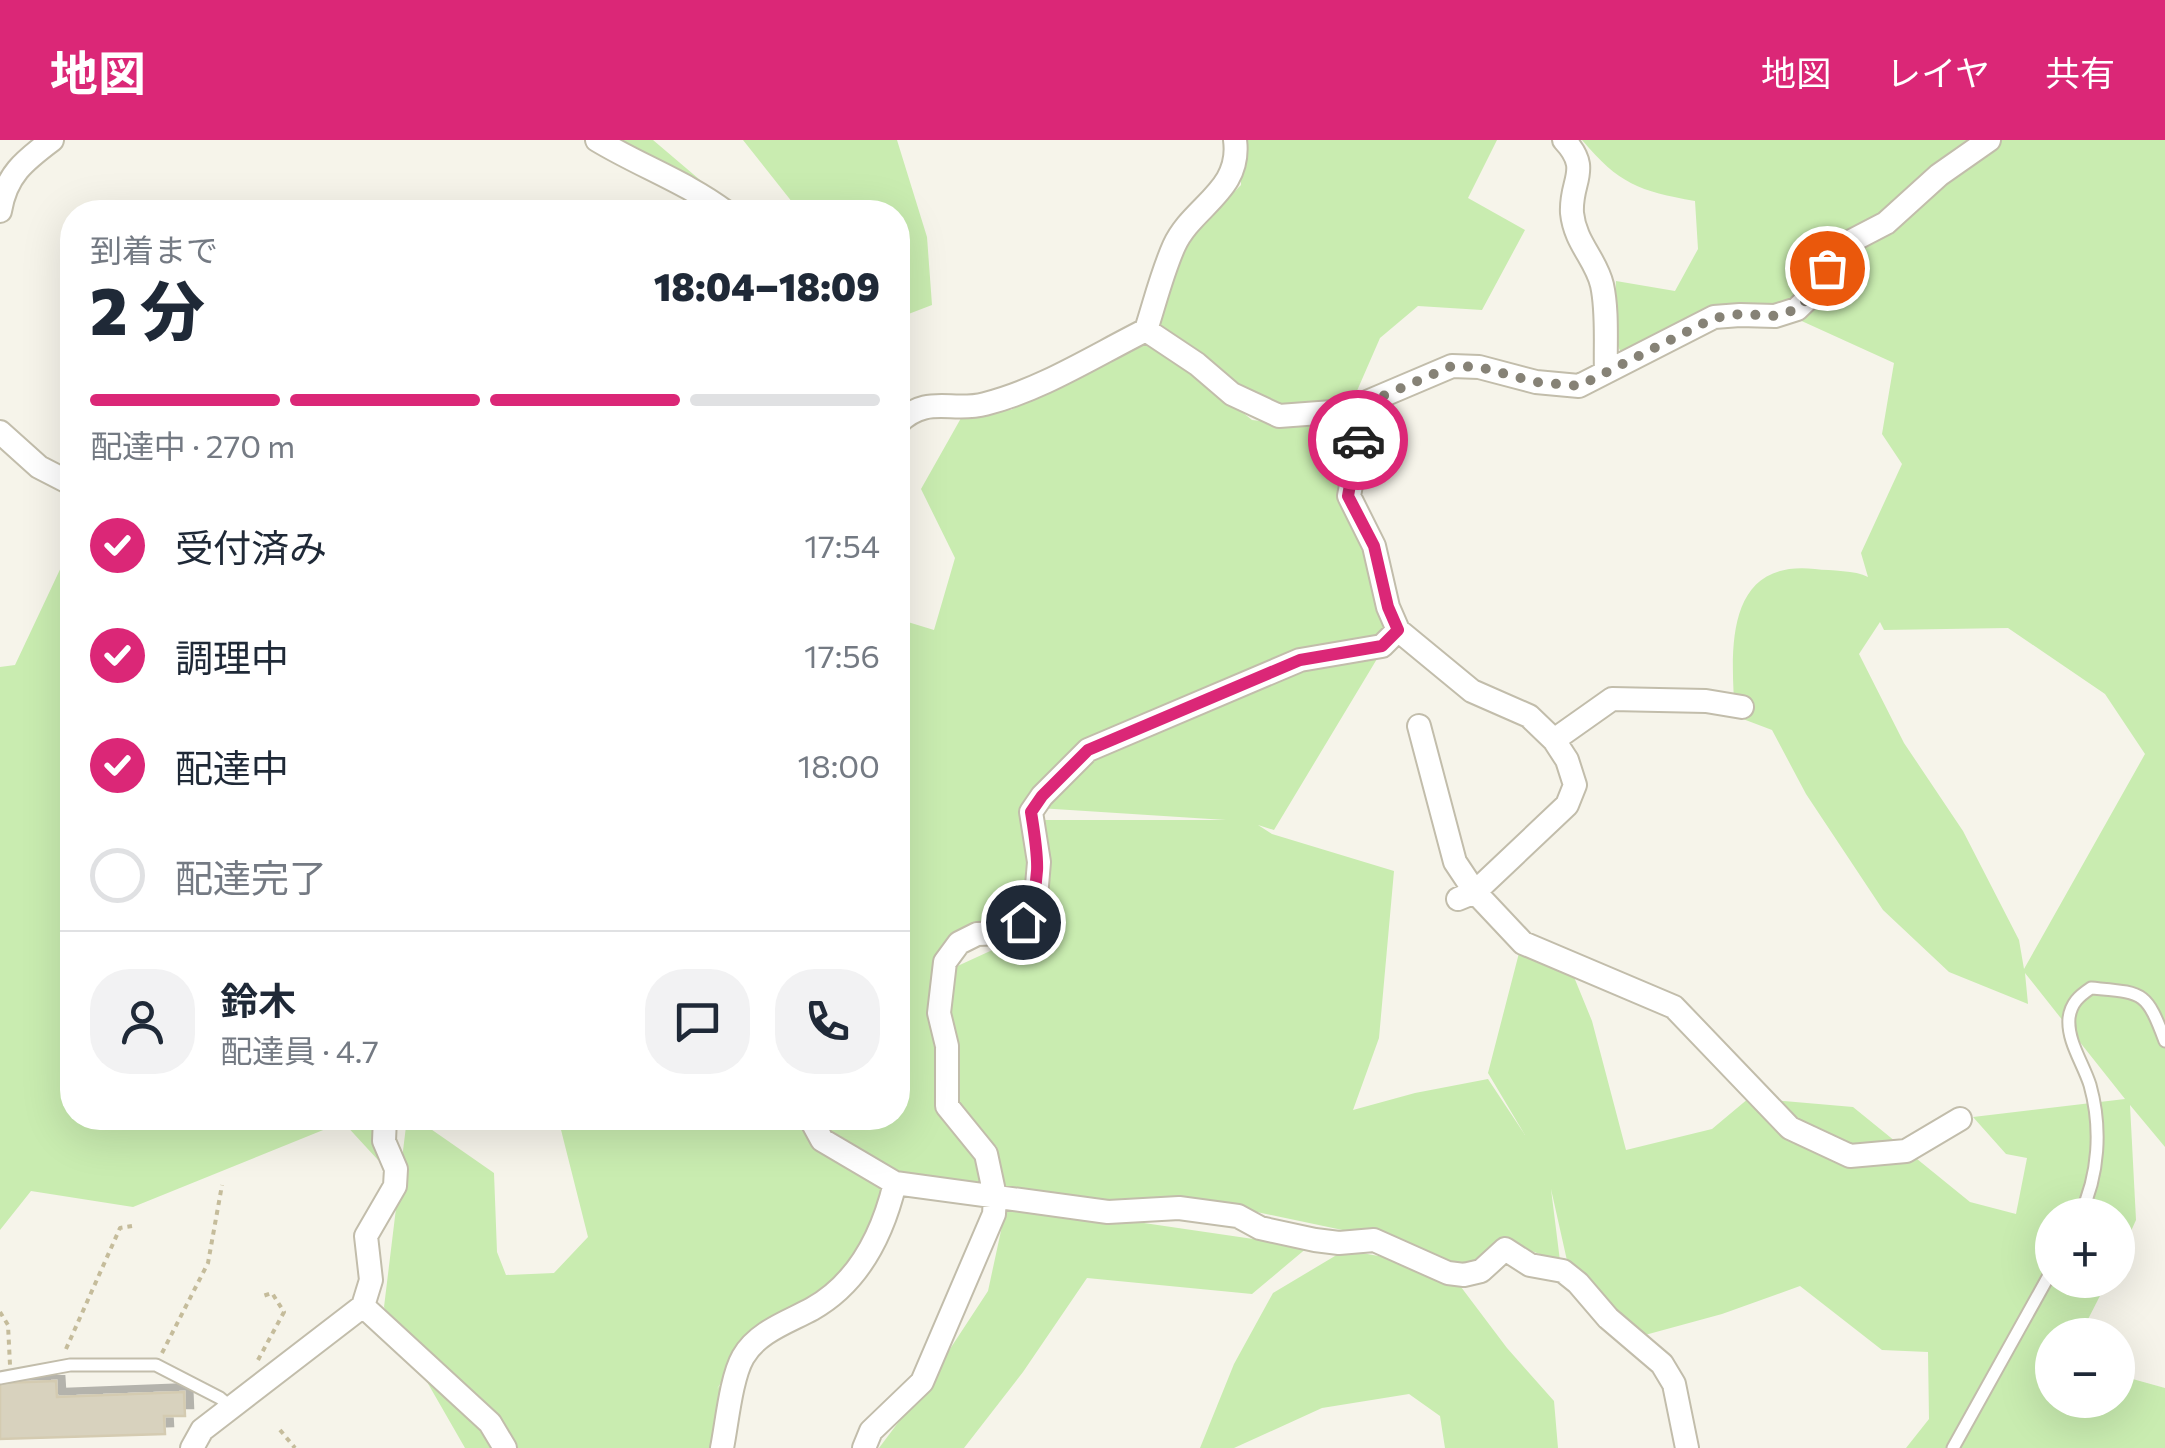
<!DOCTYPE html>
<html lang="ja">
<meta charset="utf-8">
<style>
:root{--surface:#fff;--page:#f2f2f3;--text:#1f2937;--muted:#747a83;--line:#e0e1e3;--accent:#db2777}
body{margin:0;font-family:Commissioner,"Noto Sans JP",sans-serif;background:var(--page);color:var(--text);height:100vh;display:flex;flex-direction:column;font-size:38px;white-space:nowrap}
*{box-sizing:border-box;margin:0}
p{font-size:32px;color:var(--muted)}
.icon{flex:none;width:55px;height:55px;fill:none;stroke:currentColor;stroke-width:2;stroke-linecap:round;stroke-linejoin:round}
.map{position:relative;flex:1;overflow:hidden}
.side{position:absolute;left:60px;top:60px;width:850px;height:930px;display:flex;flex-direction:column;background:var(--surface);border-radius:40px;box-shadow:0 10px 40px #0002}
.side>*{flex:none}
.tools{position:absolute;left:2035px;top:1058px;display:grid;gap:20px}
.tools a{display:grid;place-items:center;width:100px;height:100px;border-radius:50%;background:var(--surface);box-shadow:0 10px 40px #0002;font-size:50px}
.pin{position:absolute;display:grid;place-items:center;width:85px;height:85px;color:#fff;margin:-42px;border:5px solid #fff;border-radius:50%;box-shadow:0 2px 10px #0007}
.courier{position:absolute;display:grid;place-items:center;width:100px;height:100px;margin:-50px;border:8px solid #db2777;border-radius:50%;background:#fff;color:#222;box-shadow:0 2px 12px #0007}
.headline em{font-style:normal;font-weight:800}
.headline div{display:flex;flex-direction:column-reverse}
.headline{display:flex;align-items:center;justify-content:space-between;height:170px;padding:0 30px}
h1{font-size:65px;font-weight:800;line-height:75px}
.bar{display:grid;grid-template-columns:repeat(4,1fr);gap:15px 10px;align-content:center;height:120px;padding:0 30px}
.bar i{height:12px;border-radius:8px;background:var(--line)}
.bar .current{background:var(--accent)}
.bar p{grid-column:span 4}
.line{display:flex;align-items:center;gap:25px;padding:0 30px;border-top:2px solid var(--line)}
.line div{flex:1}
.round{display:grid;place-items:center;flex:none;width:105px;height:105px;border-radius:40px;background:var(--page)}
ol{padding:0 30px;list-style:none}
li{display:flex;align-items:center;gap:30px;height:110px}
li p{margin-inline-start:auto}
li .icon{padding:10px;border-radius:50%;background:var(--accent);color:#fff;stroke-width:4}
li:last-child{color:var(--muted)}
li i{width:55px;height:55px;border:5px solid var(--line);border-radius:50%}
header{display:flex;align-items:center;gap:60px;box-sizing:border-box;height:140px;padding:0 50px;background:var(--accent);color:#fff}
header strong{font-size:48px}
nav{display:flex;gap:55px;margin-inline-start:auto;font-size:35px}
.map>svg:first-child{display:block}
.green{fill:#c9ecb0;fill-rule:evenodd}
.building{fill:#d8d2be;stroke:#d4cbb1;stroke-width:2.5;filter:url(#shadow)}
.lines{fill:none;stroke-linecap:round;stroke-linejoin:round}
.service-casing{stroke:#c2bdab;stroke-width:15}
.minor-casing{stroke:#c2bdab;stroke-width:26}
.path{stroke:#c5bc9b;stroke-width:4;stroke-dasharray:5 5;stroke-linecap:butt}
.service{stroke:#fff;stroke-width:11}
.minor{stroke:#fff;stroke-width:22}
.done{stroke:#868276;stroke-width:10;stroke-dasharray:0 18}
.route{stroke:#db2777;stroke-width:12}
</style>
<header>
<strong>地図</strong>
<nav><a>地図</a><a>レイヤ</a><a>共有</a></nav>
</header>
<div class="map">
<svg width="2165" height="1308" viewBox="0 0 2165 1308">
<defs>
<filter id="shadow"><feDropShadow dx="8" dy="-8" stdDeviation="0" flood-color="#0004"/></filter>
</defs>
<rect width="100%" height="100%" fill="#f6f4ea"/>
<!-- green -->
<path class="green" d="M621,0H653L713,51Z
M743,0H897L927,97L932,165L898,178V72H800Z
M1241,0H1497L1468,58L1525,90L1482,170L1418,166L1380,198L1353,260L1285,270L1245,254L1158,185L1185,101L1241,45Z
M1582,0H2165V1007L2130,965L2136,1080L2118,1120V1075H2052V1140H2108L2080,1195H2052V1260H2118V1243L2129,1238L2165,1248V1308H1906L1929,1279L1928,1212L1882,1210L1800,1146L1722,1174L1645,1195L1568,1125L1551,1049L1560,1121L1502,1101L1476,1124L1454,1125L1390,1100L1238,1068L1104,1062L1001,1047L997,1007L954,965L951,829L1040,788L1043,680H1226L1023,667L1028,740L1026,769L1003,781L949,796L930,872L941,968L981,1016L984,1046L895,1043L853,1132L737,1218L717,1249L741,1220L722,1308H465L384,1167L407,978H415L494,1033L497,1112L506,1135L554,1133L588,1097L558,978H898V479L934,490L955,418L921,349L965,271L1011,270L1148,195L1252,280L1326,288L1348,310L1345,365L1395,489L1274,690L1258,685L1272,694L1394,731L1379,898L1353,970L1415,953L1488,939L1525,995L1488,933L1519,813L1574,837L1592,881L1626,1010L1712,989L1749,958L1853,967L1970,1062L2016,1074L2027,1018L2006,1014L1973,977L2125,959L2025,833L2028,864L1949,832L1883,770L1806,654L1772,590L1735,576C1731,512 1723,419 1815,429C1832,431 1855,430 1868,437L1861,413L1902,324L1882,294L1894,223L1775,169L1719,165L1622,215L1613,195L1616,141L1675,151L1698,109L1695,61C1639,51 1619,44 1582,0ZM1880,482L1884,490L2008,488L2105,554L2145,614L2024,829L2019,800L1963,691L1904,603L1859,514Z
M72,404V978H380L378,1020L343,982L133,1067L31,1051L0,1090V527L15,525Z
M1007,1063L1308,1107L1252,1154L1087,1138L1023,1232L964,1308H879L927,1244L988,1151Z
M1345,1110L1401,1120L1461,1147L1507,1208L1554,1261L1558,1308H1445L1440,1276L1409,1254L1322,1268L1234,1308H1200L1234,1224L1273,1153Z"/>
<!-- building -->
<path class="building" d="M56,1241L57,1257L184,1252L185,1276H164L165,1294L0,1299V1243Z"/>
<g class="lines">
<!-- service casing -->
<g class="service-casing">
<path id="service" d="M2080,1075C2099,1035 2102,988 2090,945C2083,923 2067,901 2069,878C2071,863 2079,856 2091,848C2143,853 2146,850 2165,901
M0,1238L70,1225H156L220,1258L232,1268
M1953,1308L2052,1130"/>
</g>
<!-- minor casing -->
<g class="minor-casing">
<path id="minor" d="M597,0C640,26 686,42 726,72
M1564,0C1592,30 1570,40 1572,73C1575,103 1596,119 1602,145C1608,172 1605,205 1606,232
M0,71C6,35 24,21 52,0
M1146,190C1155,162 1162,133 1174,106C1192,66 1242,51 1235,0
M1346,271L1359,301L1349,356L1374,406L1388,467L1398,490L1472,551L1529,576L1554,600L1567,620L1575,645L1567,665L1475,752L1458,759
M898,283C927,254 952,273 985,264C1041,250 1094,216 1146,190L1197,224L1232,254L1279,276L1346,271L1452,226L1479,227L1536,242L1579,246L1714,177L1740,175L1775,176L1797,169L1820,147L1834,110L1886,83L1939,35L1989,0
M0,292L39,327L72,344
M1419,586L1455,722L1475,752L1523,803L1674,867L1790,988L1850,1016L1906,1011L1960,979
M1554,600L1612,559L1706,561L1742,567
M810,978L822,1000L895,1043L1108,1072L1179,1068L1238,1076L1260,1088L1315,1100L1339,1103L1374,1100L1448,1133L1464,1135L1481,1131L1505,1109L1530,1125L1563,1131L1578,1143L1608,1178L1662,1224L1674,1244L1687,1308
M363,1166L490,1283L505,1308
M192,1308L202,1290L363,1166L371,1140L366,1096L395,1046L396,1029L384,1001L385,978
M722,1308C727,1283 731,1238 743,1217C757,1192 788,1182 812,1169C860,1142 883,1093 895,1043
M864,1308L871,1291L922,1242L994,1074L995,1056L986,1014L947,966V906L939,873L945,822L959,803L977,794L1007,793L1023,782L1036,757L1039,722L1031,672L1042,656L1088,610L1300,520L1382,506L1398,490"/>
</g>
<!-- path -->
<path class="path" d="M0,1172L8,1185L10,1225
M66,1209L120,1088L132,1086
M162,1213L208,1123L222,1045
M258,1220L284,1172L272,1153L260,1157
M280,1290L295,1308"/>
<!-- service -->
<use href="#service" class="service"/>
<!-- minor -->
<use href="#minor" class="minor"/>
</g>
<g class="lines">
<!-- done -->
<path class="done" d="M1358,300L1346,272L1452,226L1479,227L1536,242L1579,246L1714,178L1740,174L1776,176L1797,169L1820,147L1827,128"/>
<!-- route -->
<path class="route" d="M1023,782C1043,741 1038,716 1031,672L1042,656L1088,610L1300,520L1382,506L1398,490L1388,467L1374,406L1348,356L1358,300"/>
</g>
</svg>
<div class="tools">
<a>+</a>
<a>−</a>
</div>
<div class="pin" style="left:1827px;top:128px;background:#ea580c"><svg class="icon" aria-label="bag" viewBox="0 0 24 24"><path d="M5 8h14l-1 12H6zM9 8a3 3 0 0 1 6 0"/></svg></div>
<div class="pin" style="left:1023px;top:782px;background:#1f2937"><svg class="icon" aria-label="home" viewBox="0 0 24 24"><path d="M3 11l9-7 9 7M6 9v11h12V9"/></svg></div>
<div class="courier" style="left:1358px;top:300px"><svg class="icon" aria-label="car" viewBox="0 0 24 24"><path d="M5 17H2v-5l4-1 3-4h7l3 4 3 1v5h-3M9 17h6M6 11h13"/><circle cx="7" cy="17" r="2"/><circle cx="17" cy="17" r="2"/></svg></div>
<section class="side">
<div class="headline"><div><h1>2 分</h1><p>到着まで</p></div><em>18:04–18:09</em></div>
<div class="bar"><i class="current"></i><i class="current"></i><i class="current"></i><i></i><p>配達中 · 270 m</p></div>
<ol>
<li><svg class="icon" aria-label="check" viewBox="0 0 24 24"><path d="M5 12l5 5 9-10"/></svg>受付済み<p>17:54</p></li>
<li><svg class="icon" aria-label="check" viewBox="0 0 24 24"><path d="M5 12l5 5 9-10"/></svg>調理中<p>17:56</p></li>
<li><svg class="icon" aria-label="check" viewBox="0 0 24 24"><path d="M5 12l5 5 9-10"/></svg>配達中<p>18:00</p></li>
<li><i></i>配達完了</li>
</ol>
<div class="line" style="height:180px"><a class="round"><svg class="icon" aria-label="person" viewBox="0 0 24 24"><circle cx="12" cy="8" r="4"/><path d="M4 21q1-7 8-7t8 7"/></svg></a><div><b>鈴木</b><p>配達員 · 4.7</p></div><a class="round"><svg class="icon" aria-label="chat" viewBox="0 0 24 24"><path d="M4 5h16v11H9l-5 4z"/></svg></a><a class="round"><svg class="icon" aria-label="phone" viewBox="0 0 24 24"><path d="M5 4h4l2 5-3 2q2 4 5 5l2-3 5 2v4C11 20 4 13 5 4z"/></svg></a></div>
</section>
</div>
